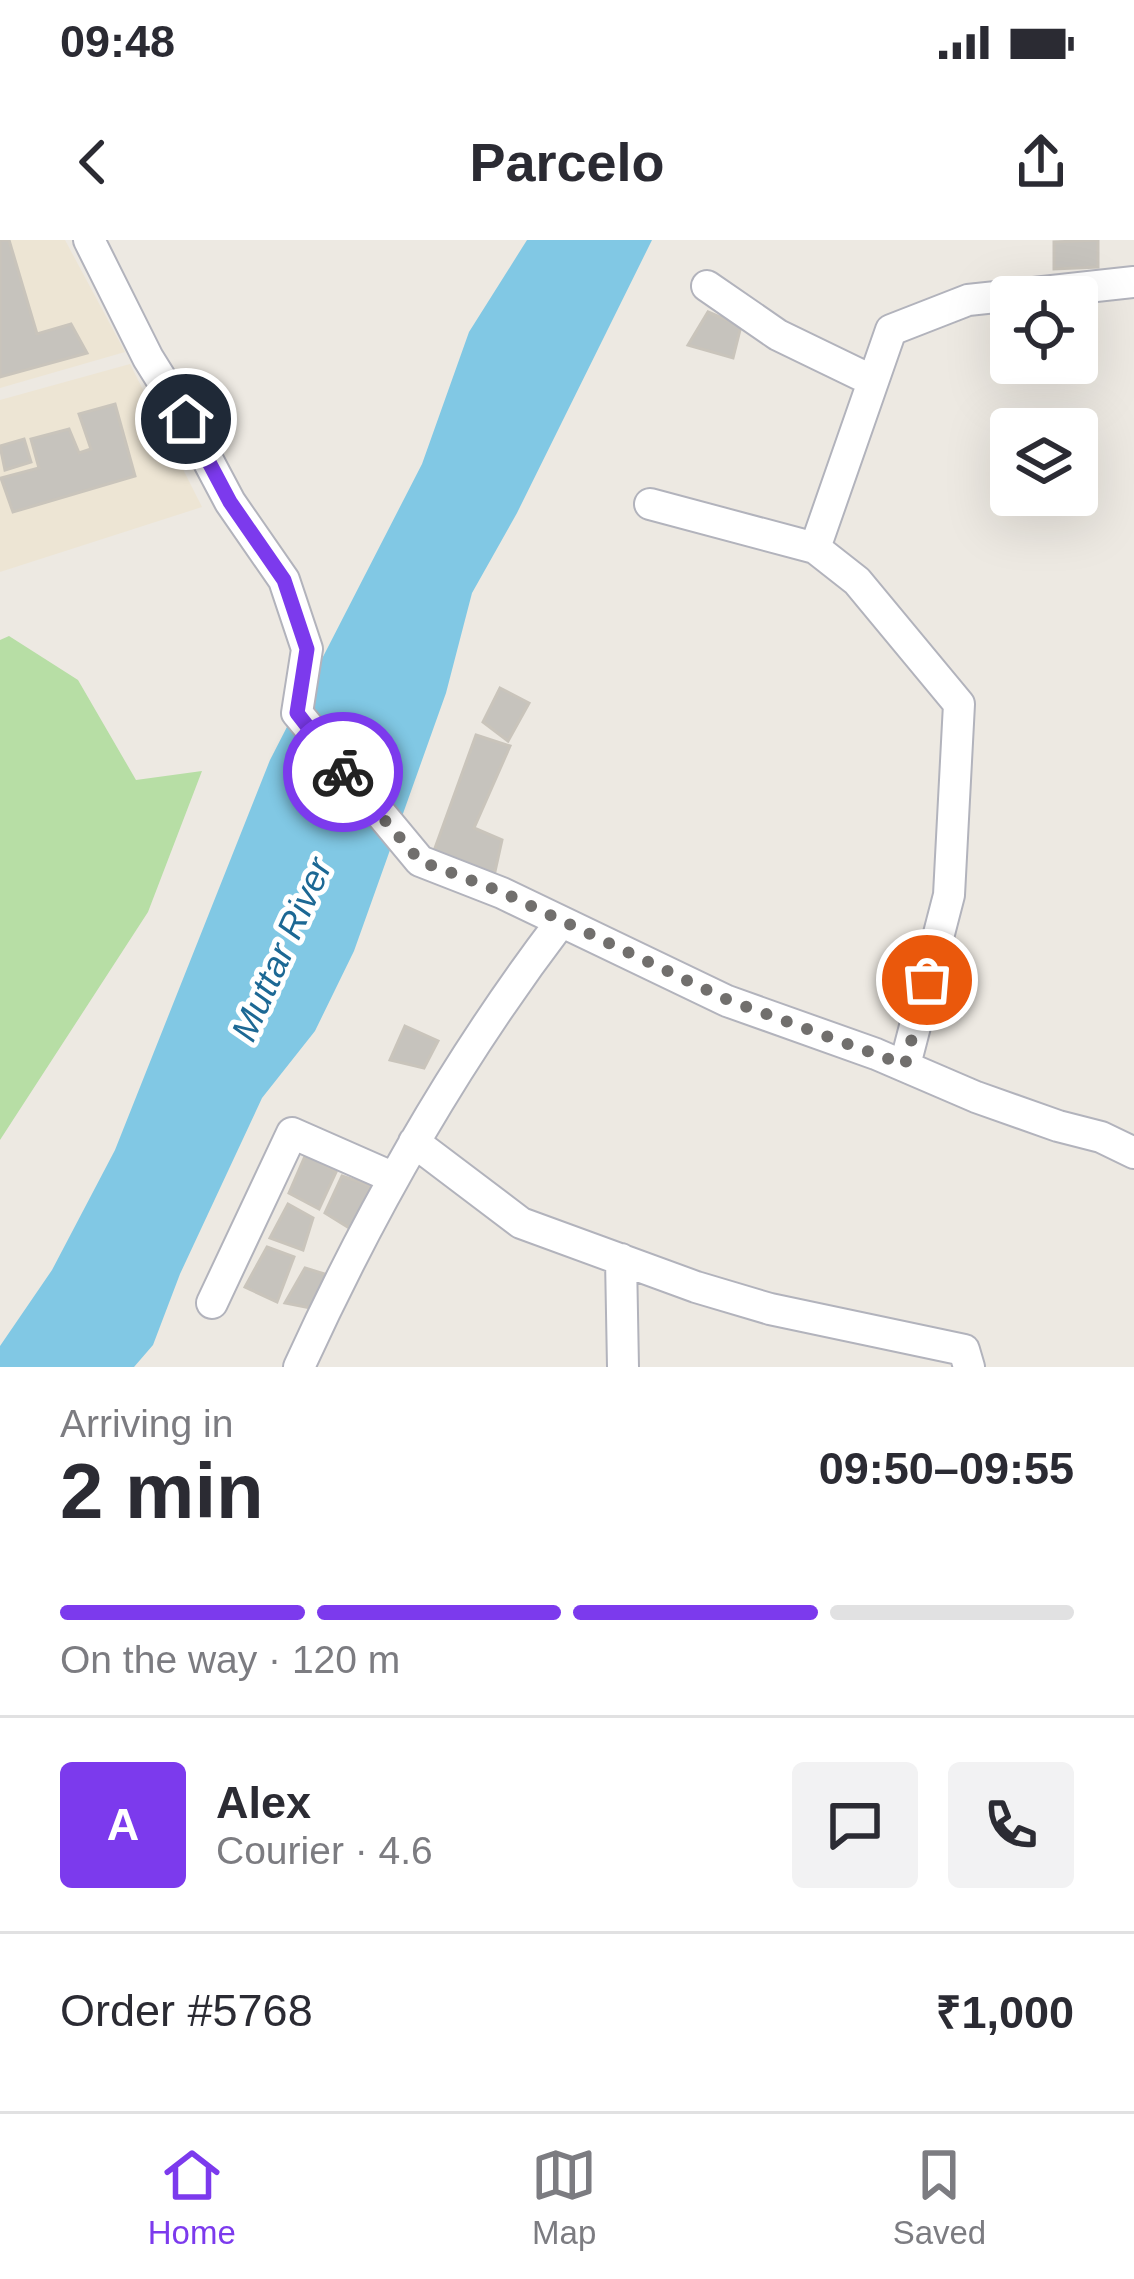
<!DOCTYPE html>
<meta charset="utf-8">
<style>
:root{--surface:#fff;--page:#f2f2f3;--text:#2b2b33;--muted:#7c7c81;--line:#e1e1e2;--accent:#7c3aed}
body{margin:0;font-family:Helvetica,sans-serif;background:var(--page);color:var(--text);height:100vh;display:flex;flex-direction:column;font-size:45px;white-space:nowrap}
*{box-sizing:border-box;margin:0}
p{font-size:39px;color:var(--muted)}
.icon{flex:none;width:66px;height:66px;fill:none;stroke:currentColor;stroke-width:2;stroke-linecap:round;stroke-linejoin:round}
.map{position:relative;height:1127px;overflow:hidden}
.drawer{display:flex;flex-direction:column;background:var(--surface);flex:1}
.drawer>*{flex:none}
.fabs{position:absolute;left:990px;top:36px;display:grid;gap:24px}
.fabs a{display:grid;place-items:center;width:108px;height:108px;border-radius:12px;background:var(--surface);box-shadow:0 12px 48px #0002;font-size:60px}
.pin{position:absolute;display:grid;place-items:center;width:102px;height:102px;color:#fff;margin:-51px;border:6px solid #fff;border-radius:50%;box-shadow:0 3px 12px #0007}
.courier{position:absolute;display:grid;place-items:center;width:120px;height:120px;margin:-60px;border:9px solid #7c3aed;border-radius:50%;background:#fff;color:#222;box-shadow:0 3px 15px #0007}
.head em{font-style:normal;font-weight:700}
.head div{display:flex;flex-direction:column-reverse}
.head{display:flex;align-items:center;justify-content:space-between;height:204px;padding:0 60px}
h1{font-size:78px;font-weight:700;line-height:90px}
.bar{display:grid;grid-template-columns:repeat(4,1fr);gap:18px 12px;align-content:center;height:144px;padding:0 60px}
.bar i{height:15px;border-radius:9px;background:var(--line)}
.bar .active{background:var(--accent)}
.bar p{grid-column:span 4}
.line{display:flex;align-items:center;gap:30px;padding:0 60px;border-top:3px solid var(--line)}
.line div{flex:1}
.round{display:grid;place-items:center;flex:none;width:126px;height:126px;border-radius:12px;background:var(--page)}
.status{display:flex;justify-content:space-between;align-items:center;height:84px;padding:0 60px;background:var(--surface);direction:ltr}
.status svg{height:33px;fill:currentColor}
header{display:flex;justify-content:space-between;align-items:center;height:156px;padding:0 60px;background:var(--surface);font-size:54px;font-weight:700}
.tab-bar{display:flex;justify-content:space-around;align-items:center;height:168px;border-top:3px solid var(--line);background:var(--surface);font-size:33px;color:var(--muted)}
.tab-bar a{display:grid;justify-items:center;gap:6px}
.tab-bar .active{color:var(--accent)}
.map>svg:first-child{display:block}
.education{fill:#ede5d4}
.green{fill:#b7dea5}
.water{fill:#81c8e4}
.building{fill:#c6c3bd;stroke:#c9c4bb;stroke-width:3}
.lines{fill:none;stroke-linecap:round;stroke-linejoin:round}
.minor-casing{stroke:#b2b3bc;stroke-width:34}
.minor{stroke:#fff;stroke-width:30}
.done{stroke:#716f6d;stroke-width:12;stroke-dasharray:0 21.6}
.route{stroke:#7c3aed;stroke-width:15}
.labels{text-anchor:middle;stroke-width:10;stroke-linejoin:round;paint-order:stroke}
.water-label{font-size:36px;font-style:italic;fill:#1c6894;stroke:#fff}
</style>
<div class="status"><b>09:48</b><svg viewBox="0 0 49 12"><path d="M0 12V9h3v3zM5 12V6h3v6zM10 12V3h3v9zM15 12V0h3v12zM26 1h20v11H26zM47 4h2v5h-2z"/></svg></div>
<header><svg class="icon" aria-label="back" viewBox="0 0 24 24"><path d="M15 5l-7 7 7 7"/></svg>Parcelo<svg class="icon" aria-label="share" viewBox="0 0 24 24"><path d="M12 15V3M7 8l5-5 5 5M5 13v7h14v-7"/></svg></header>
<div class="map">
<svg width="1134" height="1127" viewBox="0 0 1134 1127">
<rect width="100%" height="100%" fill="#ede9e2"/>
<!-- education -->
<path class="education" d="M0,0H65L125,112L0,148Z
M130,124L202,267L0,332V160Z"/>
<!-- green -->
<path class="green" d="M9,396L78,440L136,540L202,531L148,672L0,900V400Z"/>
<!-- water -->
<path class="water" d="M527,0H652L517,273L472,353L446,453L354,711L315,791L262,858L180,1034L153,1105L134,1127H0V1106L52,1030L115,910L270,520L422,224L469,92Z"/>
<!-- building -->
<path class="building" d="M0,0H9L37,94L71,84L87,113L0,137Z
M1098,0V27L1054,29V2Z
M708,72L741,86L733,118L688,105Z
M115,164L135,236L13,272L1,238L39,228L31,199L69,189L79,213L91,209L79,174Z
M24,199L31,222L5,230L0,206Z
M500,448L529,463L508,501L483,482Z
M476,495L510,506L474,588L502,600L494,636L434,611Z
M405,786L438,801L424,828L390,820Z
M306,914L336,932L319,969L289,953Z
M342,936L371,946L351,989L325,973Z
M288,964L313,978L303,1010L270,998Z
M267,1007L294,1017L277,1062L245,1047Z
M305,1028L331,1036L316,1069L285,1063Z"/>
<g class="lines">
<!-- minor casing -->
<g class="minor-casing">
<path id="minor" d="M89,0L148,118L186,179L230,262L284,340L307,409L297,473L420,621L502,653L727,761L876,814L976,857L1058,886L1101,897L1134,913
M707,46L778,95L873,141
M650,264L815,308
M905,825L949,655L959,464L857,341L815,308L891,90L968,60L1134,42
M414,902L521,983L696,1047L770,1069L964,1110L969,1127
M621,1019L623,1127
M212,1063L292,893L392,937
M299,1127C371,969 455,821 560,683"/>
</g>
<!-- minor -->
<use href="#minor" class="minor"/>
</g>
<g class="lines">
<!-- done -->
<path class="done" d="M343,532L420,621L502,652L728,760L905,825L927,740"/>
<!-- route -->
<path class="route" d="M186,179L230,262L284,340L307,409L297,473L343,532"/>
</g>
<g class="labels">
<!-- water labels -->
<g class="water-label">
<text transform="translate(281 709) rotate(-66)" y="13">Muttar River</text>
</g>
</g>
</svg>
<div class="fabs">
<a><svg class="icon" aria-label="locate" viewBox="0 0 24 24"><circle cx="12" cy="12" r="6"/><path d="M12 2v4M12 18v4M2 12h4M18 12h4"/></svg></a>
<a><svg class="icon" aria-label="layers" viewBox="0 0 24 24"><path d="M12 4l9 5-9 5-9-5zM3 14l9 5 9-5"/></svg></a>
</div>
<div class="pin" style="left:927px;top:740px;background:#ea580c"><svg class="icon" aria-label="bag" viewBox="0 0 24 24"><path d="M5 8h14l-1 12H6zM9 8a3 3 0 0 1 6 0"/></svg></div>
<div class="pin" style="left:186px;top:179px;background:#1f2937"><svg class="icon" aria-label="home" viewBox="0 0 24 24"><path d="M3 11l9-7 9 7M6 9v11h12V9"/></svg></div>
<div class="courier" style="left:343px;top:532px"><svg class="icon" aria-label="bike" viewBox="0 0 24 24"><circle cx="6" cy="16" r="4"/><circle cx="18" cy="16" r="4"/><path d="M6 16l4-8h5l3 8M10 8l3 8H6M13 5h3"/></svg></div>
</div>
<section class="drawer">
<div class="head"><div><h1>2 min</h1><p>Arriving in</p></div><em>09:50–09:55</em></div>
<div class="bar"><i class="active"></i><i class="active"></i><i class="active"></i><i></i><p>On the way · 120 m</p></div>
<div class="line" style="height:216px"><b class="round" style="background:var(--accent);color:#fff">A</b><div><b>Alex</b><p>Courier · 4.6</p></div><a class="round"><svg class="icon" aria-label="chat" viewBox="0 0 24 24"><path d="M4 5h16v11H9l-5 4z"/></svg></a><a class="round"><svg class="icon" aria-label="phone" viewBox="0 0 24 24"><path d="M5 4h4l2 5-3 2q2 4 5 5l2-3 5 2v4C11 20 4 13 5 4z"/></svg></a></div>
<div class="line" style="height:156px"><div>Order #5768</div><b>₹1,000</b></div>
</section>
<nav class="tab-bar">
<a class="active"><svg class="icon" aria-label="home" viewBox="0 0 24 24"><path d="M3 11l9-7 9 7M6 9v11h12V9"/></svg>Home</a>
<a><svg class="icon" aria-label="map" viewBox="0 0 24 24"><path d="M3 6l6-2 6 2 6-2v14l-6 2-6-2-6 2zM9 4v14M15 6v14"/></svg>Map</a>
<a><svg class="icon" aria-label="saved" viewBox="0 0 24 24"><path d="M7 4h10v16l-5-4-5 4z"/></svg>Saved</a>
</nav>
